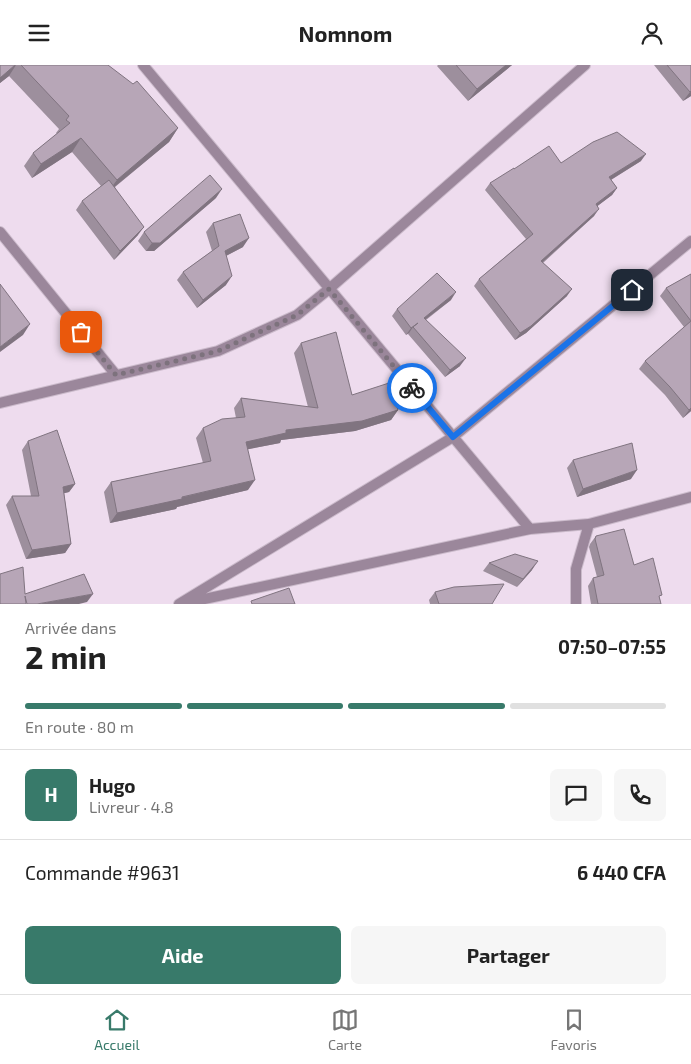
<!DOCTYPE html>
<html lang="fr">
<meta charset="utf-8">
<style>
:root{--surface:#fff;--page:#f6f6f6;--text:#222;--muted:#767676;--line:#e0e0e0;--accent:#387a6a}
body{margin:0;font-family:"Exo 2",sans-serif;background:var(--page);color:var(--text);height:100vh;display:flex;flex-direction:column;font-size:19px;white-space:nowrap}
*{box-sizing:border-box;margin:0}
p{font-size:16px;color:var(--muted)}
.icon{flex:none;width:28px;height:28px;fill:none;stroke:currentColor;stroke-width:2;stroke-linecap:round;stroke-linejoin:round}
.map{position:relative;height:539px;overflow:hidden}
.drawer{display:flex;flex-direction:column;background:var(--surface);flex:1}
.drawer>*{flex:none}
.pin{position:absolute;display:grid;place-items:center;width:42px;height:42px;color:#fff;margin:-21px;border-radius:10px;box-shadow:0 2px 8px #0006}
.courier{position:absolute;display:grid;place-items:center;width:50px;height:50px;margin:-25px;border:4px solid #1a73e8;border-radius:50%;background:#fff;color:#222;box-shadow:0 1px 6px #0007}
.headline em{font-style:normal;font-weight:700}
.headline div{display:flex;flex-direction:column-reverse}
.headline{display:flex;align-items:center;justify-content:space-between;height:85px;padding:0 25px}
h1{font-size:32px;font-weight:700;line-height:38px}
.bar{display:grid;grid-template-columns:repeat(4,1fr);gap:8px 5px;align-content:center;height:60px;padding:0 25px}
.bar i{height:6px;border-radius:4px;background:var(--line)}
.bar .selected{background:var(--accent)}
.bar p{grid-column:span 4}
.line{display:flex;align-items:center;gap:12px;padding:0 25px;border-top:1px solid var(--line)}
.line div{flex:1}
.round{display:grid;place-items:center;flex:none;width:52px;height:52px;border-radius:8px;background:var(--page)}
.primary-button{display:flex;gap:10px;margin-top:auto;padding:10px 25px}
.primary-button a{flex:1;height:58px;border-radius:8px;background:var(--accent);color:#fff;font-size:20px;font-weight:700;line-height:58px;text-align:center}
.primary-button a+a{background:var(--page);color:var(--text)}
header{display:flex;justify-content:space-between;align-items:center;height:65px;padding:0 25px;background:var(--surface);font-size:22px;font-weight:700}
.menu{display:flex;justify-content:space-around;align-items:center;height:70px;border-top:1px solid var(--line);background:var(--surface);font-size:14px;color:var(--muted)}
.menu a{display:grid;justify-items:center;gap:2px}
.menu .selected{color:var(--accent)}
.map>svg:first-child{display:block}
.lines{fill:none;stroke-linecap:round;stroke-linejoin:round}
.street-casing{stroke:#cbbbcb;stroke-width:12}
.street{stroke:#9b879b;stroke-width:10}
.wall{fill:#9d8f9d}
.shaded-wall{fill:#807480}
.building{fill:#b7a6b7;stroke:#807480}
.done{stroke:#7d727d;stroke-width:5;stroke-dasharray:0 9}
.route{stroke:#1a73e8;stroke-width:6}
</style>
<header><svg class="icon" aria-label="menu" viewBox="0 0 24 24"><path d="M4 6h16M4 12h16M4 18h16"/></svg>Nomnom<svg class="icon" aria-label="person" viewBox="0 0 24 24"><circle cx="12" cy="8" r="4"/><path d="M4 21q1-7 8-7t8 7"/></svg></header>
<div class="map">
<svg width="691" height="539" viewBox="0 0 691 539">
<rect width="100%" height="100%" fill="#eedcee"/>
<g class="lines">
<!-- street casing -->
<g class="street-casing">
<path id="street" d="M143,0L530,464
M0,167L116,310
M0,338L218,286L297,250L329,224L585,0
M186,538L530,464L589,459L691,432
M179,539L453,372L691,176
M576,539V504L589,459"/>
</g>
<!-- street -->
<use href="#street" class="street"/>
</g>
<!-- wall -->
<path class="wall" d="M0,0H108L178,63L169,77L115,122L138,170L114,195L76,145L82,136L101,121L72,87L32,113L24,101L33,88L57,69L56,68L59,64L9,11L0,18Z
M438,0H512L468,36L437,1Z
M654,0H691V31L683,36Z
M641,96L611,115L617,123L612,130L597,141L594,151L543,198L567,231L526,268L515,275L474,221L479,214L526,174L485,125L490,118L514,104Z
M216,133L154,186H146L138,176L144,167Z
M213,158L243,182L226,191V220L197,243L177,215L183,207L212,186L206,167Z
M691,209V346L683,353L665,330L639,304L645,296L684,262L660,231L666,223Z
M451,235L426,255L460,301L445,312L408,269L409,268L406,270L392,251L397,244Z
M301,278L352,330L398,345L391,355L355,366L281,375L280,378L248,384V425L177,442L176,444L110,458L104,427L111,417L203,398L196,373L203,363L236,353L234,343L241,333L308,342L294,288Z
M28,376L75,419L69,427L64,428L71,479L65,488L26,494L6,440L12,431H31L22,385Z
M573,395L631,414L577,432L567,403Z
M596,471L634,500L660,534L661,539H591L588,521L593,513L597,512L589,482L590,479Z
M489,498L532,505L517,522L483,506Z
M435,527L492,539H430L429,535Z"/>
<!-- shaded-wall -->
<path class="shaded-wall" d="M15,0H16L9,11L0,18V13Z
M506,0H512L468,36L477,24Z
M691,26V31L683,36L690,27Z
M178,63L169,77L107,128L117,115Z
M81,73L72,87L32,113L41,99Z
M646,89L641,96L604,119L609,112Z
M617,123L612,130L591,146L596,139Z
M222,124L216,133L154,186H146L152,178Z
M599,144L594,151L536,203L541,196Z
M144,162L138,170L114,195L120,186Z
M249,173L243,182L218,195L225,186Z
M232,211L226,220L197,243L203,235Z
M572,224L567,231L526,268L515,275L520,268Z
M456,227L451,235L418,260L424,253Z
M418,258L413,262L409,268L406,270L411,263Z
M30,259L23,270L0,287V282Z
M466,293L460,301L445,312L450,305Z
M691,343V346L683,353L689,345Z
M398,345L391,355L355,366L281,375L280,378L239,386L246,377L286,365Z
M637,405L631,414L577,432L583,424Z
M255,415L248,425L177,442L176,444L110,458L117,448Z
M75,419L69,427L57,430L63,422Z
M71,479L65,488L26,494L32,485Z
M538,496L532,505L517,522L523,514Z
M93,529L87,537L79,539H37Z"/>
<!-- building -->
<path class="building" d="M0,0H15L0,13Z
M21,0H108L133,19L137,16L178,63L117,115L81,73L41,99L33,88L70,58L66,55L69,51Z
M456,0H506L477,24Z
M667,0H691V26L690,27Z
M617,67L646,89L609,112L617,123L596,139L599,144L541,196L572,224L531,261L520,268L479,214L533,169L490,118L514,103V104L549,81L561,98L593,77Z
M210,110L222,124L160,178H152L144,167Z
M109,115L144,162L120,186L82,136Z
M240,149L249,173L225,186L232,211L203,235L183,207L219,181L213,158Z
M437,208L456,227L424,253L466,293L450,305L413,262L418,258L411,263L397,244Z
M691,209V343L689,345L670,322L645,296L691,256L666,223Z
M0,219L30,259L0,282Z
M336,267L352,330L389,318L398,345L362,356L286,365V368L246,377L255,415L182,432V434L117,448L111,417L211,396L203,363L222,354L245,352L241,333L318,343L301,278Z
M57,365L75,419L63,422L71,479L32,485L12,431H39L28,376Z
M632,378L637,405L583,424L573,395Z
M624,464L634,500L653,493L662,530L659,531L661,539H598L593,513L604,510L595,474L596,471Z
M515,489L538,496L523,514L489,498Z
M23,502L25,529L84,509L93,529L37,539H27L25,531L26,539H0V509Z
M504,519L492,539H439L435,527L454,522Z
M289,523L295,539H252L251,536Z"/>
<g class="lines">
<!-- done -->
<path class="done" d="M81,267L116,310L218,286L297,250L329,224L412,323"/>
<!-- route -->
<path class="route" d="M412,323L453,372L632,225"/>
</g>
</svg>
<div class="pin" style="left:81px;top:267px;background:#ea580c"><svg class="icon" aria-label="bag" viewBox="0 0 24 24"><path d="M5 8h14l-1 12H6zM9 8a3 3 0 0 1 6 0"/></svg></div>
<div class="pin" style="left:632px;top:225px;background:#1f2937"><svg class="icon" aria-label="home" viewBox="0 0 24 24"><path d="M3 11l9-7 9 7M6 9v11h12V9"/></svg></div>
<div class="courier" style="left:412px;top:323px"><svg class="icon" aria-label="bike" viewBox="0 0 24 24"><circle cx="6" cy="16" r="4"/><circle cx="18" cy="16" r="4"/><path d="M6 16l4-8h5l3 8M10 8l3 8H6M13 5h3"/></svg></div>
</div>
<section class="drawer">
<div class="headline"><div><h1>2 min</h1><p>Arrivée dans</p></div><em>07:50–07:55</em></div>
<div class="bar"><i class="selected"></i><i class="selected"></i><i class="selected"></i><i></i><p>En route · 80 m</p></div>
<div class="line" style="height:90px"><b class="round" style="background:var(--accent);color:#fff">H</b><div><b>Hugo</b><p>Livreur · 4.8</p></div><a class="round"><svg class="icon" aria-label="chat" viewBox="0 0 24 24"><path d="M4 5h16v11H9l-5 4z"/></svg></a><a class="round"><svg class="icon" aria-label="phone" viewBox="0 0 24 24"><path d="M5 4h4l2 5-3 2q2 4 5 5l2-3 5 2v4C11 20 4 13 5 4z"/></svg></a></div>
<div class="line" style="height:65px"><div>Commande #9631</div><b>6 440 CFA</b></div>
<div class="primary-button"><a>Aide</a><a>Partager</a></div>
</section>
<nav class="menu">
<a class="selected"><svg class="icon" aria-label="home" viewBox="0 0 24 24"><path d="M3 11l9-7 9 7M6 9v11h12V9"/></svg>Accueil</a>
<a><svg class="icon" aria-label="map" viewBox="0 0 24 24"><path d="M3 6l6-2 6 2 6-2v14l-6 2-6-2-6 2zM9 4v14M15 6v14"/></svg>Carte</a>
<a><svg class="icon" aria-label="saved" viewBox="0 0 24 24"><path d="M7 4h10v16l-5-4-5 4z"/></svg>Favoris</a>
</nav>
